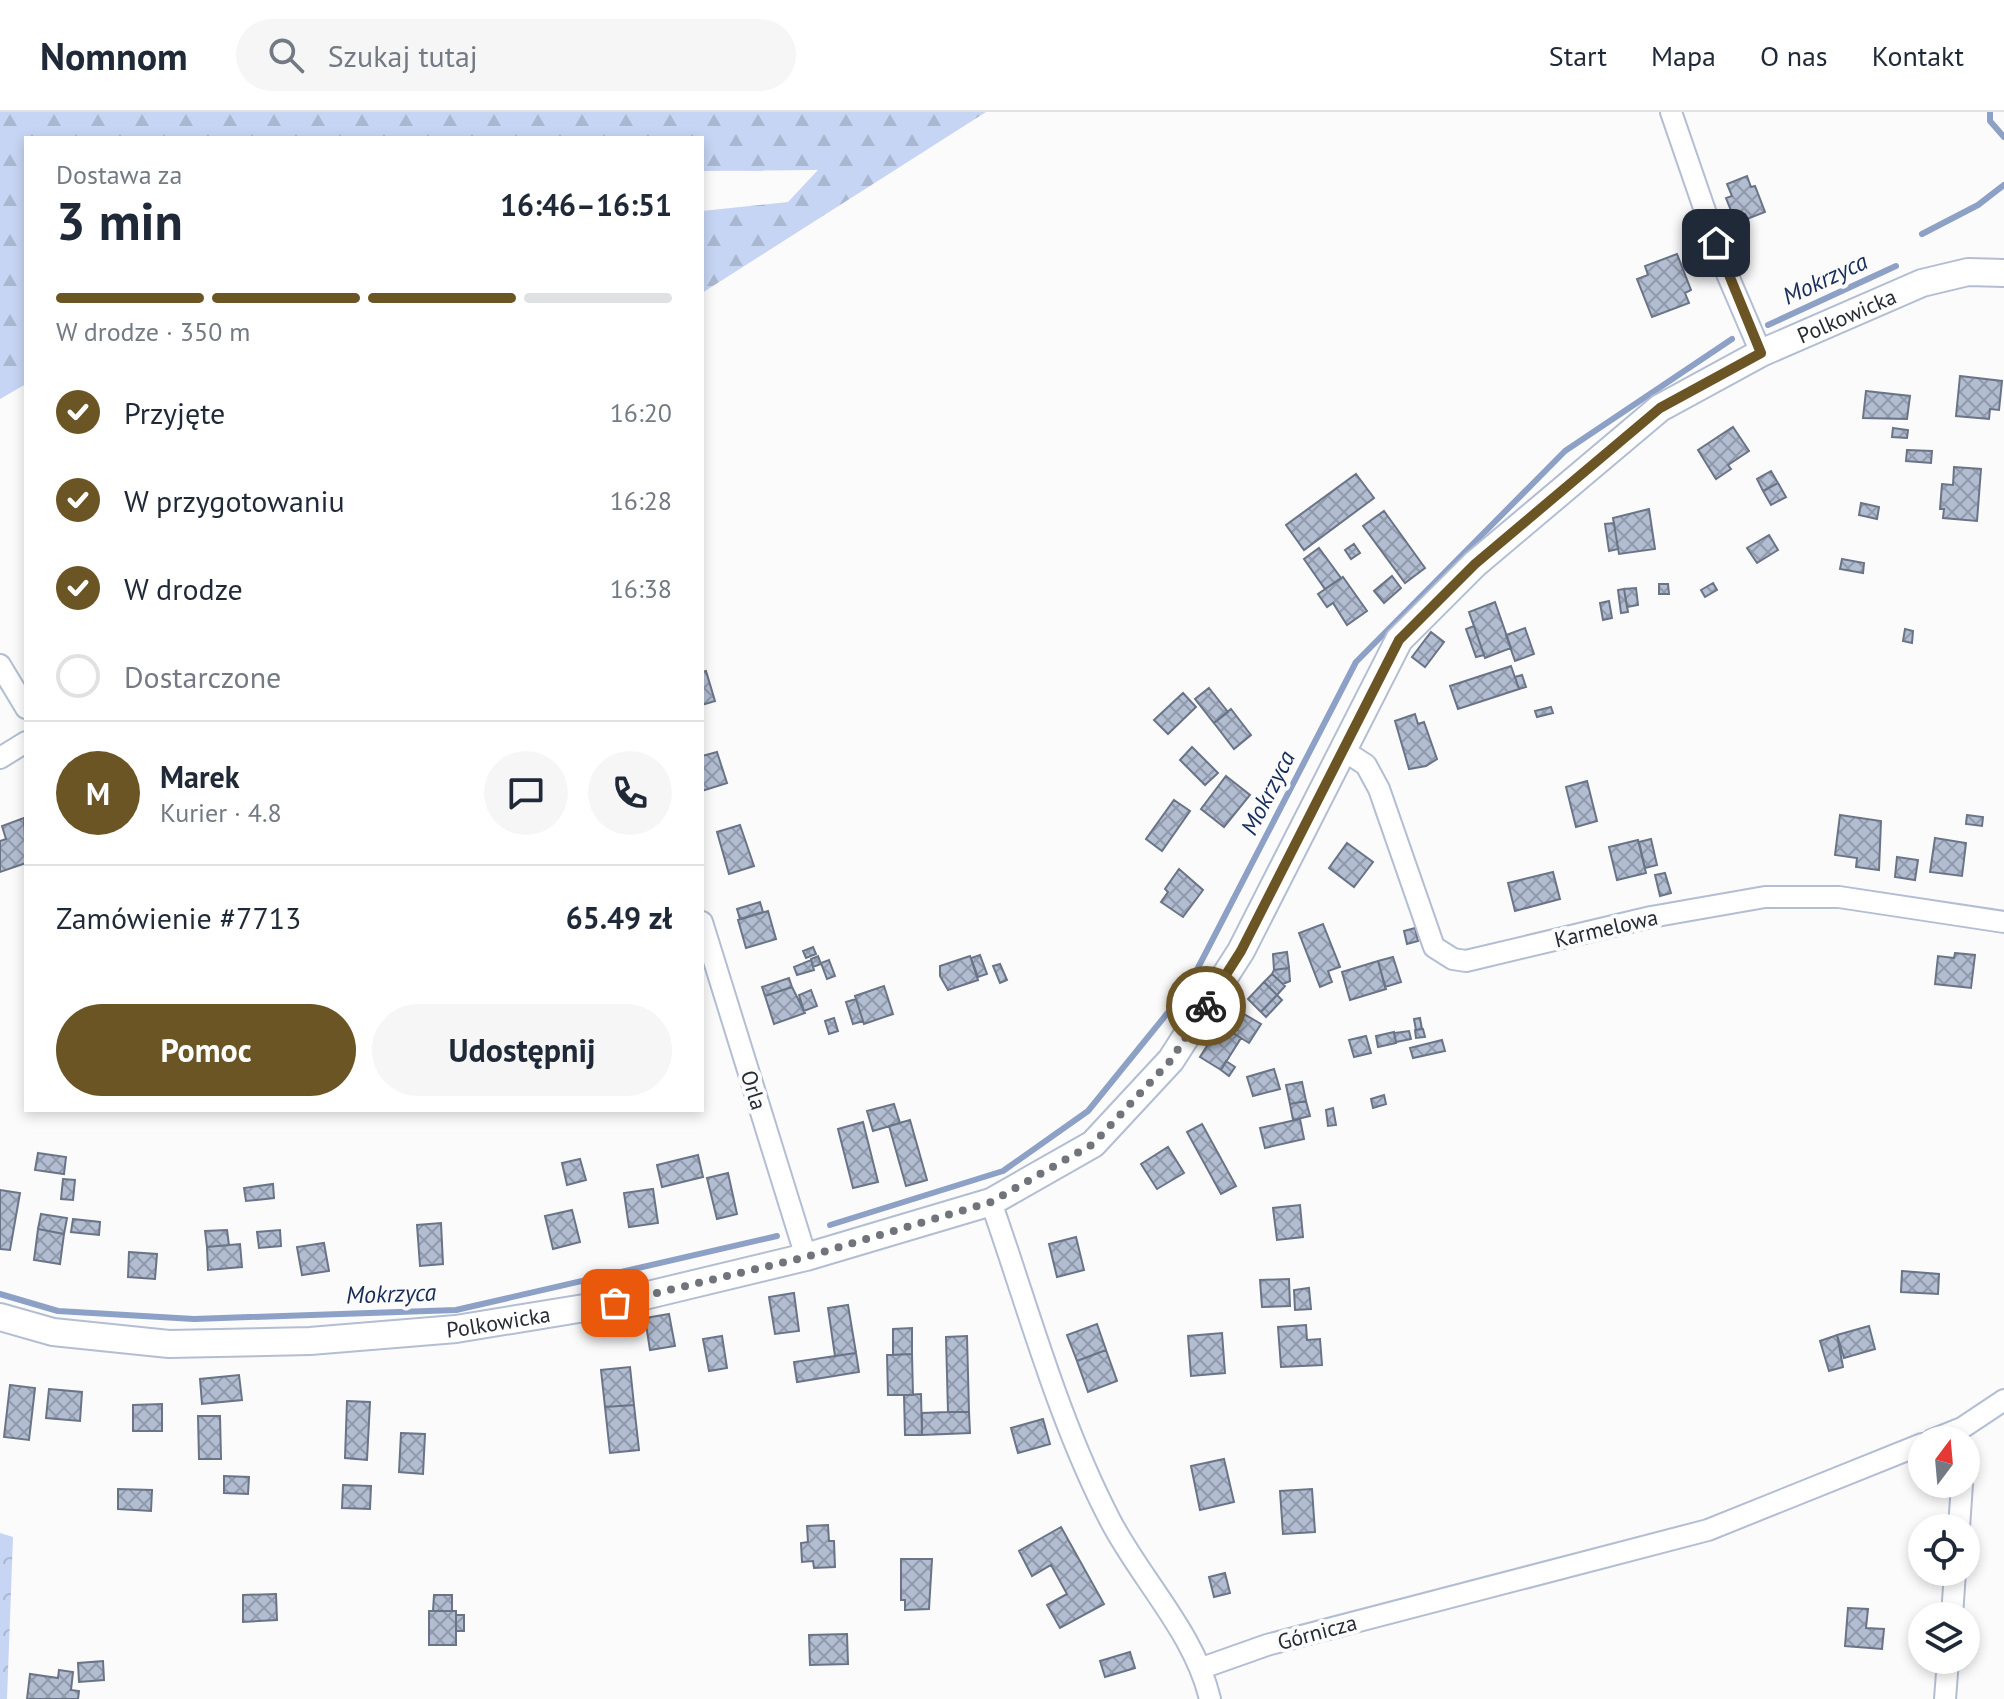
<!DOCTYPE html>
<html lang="pl">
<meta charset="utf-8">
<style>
:root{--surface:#fff;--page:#f6f6f7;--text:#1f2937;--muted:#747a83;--line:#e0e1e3;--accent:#6c5525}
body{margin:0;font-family:"PT Sans",sans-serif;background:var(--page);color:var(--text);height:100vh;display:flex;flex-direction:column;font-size:30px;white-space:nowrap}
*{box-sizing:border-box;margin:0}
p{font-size:26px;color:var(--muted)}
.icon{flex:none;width:44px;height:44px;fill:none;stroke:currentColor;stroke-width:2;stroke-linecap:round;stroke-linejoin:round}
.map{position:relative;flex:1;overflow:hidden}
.side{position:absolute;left:24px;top:24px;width:680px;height:976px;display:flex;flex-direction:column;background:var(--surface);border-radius:0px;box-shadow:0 4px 12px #0003}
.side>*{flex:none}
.needle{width:52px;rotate:16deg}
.controls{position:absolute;left:1908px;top:1314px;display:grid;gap:16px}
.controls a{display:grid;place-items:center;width:72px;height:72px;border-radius:50%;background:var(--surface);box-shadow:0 4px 12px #0003;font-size:40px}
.pin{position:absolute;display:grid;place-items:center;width:68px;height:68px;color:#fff;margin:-34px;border-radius:16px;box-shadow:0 4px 12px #0006}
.courier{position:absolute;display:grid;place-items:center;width:80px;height:80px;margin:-40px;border:6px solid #6c5525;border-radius:50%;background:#fff;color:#222;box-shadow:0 2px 10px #0007}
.summary em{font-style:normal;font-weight:800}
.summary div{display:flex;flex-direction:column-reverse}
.summary{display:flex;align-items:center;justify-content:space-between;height:136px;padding:0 32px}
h1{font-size:52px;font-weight:800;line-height:60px}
.bar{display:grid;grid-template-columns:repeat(4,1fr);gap:12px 8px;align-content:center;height:96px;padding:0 32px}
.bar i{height:10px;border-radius:6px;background:var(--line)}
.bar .active{background:var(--accent)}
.bar p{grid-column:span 4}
.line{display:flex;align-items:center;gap:20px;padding:0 32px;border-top:2px solid var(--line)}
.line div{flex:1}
.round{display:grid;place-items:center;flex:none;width:84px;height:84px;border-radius:42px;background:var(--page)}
ol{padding:0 32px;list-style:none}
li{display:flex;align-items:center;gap:24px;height:88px}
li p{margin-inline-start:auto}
li .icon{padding:8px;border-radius:50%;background:var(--accent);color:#fff;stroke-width:4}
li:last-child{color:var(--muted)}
li i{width:44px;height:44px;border:4px solid var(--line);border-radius:50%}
.cta{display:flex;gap:16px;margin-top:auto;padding:16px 32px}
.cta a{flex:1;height:92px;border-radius:48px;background:var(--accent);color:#fff;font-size:32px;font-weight:800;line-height:92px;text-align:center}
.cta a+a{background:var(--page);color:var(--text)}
header{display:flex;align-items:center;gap:48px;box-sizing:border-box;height:112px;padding:0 40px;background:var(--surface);border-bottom:2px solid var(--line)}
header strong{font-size:38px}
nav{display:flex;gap:44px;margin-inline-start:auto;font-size:28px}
.search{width:560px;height:72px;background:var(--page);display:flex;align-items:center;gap:20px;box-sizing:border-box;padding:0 28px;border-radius:44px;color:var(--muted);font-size:30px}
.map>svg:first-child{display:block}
.forest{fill:url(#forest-firs)}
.park{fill:url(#park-crowns)}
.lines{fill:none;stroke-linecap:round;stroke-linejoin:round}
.stream{stroke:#8da0c5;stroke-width:6}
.building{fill:url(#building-cross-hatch);stroke:#6a7487;stroke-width:2}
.minor-casing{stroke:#b3bed3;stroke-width:24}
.tertiary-casing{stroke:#b3bed3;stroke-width:30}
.minor{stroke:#fff;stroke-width:20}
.tertiary{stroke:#fff;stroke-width:26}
.done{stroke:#71747a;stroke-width:8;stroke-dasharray:0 14.4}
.route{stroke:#6c5525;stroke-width:10}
.labels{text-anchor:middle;stroke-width:8;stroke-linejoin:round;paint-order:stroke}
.street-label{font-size:22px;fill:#272c34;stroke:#fbfbfb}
.water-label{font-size:24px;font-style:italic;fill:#162c5a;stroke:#fbfbfb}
</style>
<header>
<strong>Nomnom</strong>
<div class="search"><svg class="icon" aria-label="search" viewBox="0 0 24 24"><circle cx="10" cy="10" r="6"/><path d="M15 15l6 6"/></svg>Szukaj tutaj</div>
<nav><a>Start</a><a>Mapa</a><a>O nas</a><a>Kontakt</a></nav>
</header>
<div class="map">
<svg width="2004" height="1587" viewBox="0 0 2004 1587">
<defs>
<pattern id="forest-firs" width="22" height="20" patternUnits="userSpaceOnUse" patternTransform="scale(2)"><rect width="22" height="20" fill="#c6d5f3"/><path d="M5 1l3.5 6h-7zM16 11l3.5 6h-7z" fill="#aab7d1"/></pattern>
<pattern id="park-crowns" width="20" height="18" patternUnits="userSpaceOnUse" patternTransform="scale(2)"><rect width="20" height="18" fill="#c6d5f3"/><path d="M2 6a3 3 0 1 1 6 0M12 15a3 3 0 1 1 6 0" fill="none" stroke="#aab7d1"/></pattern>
<pattern id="building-cross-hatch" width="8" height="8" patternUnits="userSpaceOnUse" patternTransform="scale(2)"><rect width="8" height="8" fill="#b2bdd2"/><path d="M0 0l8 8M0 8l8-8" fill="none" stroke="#919aab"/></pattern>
</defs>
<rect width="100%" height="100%" fill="#fbfbfb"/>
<!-- forest -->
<path class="forest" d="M0,0H986L702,181V99L788,90L818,58L702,59V26H26V272L0,287Z"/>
<!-- park -->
<path class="park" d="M0,1421L13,1425L7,1587H0Z"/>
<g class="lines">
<!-- stream -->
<path class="stream" d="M1990,0V9L2004,25
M1922,122L1978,93L2004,73
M1768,213L1896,154
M830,1113L1003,1059L1088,999L1187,877L1356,550L1565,339L1732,227
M0,1182L58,1199L194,1207L456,1198L777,1124"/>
</g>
<!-- building -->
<path class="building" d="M1747,64L1751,75L1755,74L1765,100L1747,107L1745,102L1734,106L1726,86L1732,84L1727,72Z
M1677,142L1691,178L1685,181L1689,191L1652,205L1637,167L1648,163L1645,154Z
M1960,264L2002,269L1999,298L1990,297L1989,307L1956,304Z
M1866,279L1910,284L1907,307L1863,306Z
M1733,315L1749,339L1728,353L1731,357L1716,367L1698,338Z
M1893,316L1908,318L1907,326L1892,325Z
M1907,338L1932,339L1931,351L1906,349Z
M1954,355L1981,357L1977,409L1943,406L1944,397H1940L1942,372L1953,373Z
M1771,359L1778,371L1763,379L1757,367Z
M1356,362L1374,386L1304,438L1286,413Z
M1778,371L1786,385L1771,393L1763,379Z
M1861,391L1879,395L1877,407L1859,403Z
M1649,397L1655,437L1619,442L1613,406Z
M1384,399L1425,456L1405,471L1363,414Z
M1614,411L1618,437L1609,439L1605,412Z
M1769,423L1778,438L1757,451L1747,436Z
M1354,432L1360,441L1351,447L1345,438Z
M1319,436L1341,466L1325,477L1304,447Z
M1842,447L1864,451L1863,461L1840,457Z
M1392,464L1401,476L1384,491L1374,479Z
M1343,465L1367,499L1347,513L1333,491L1327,495L1318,482Z
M1713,471L1717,478L1705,485L1701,478Z
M1659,472H1668L1669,482H1659Z
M1636,476L1638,493L1627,495L1624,477Z
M1624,477L1628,500L1621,501L1618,478Z
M1609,489L1612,506L1603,508L1600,491Z
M1495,490L1511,536L1485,546L1469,500Z
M1474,514L1484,543L1476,545L1466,517Z
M1525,516L1534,542L1515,549L1506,523Z
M1905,517L1913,519L1912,531L1903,529Z
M1431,520L1444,530L1425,555L1412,545Z
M1511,554L1519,577L1458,597L1450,574Z
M706,559L715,589L702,593V560Z
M1522,563L1526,575L1519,577L1515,565Z
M1209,576L1228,600L1214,611L1195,587Z
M1183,581L1196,595L1168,622L1154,608Z
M1551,595L1553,601L1537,605L1535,599Z
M1231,597L1251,623L1234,637L1214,611Z
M1415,602L1418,612L1424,610L1437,647L1426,654L1409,657L1395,609Z
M1192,635L1218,661L1205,673L1180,648Z
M717,640L727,671L702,679V644Z
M1226,664L1250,683L1224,715L1201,697Z
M1587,669L1597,709L1576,715L1566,675Z
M1174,688L1190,699L1162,739L1146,727Z
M1840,703L1881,709L1879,758L1856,755L1857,746L1835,743Z
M1967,703L1983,705L1982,714L1966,712Z
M24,706L26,751L0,760V729L6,727L2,714Z
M740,713L754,754L729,762L717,720Z
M1935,726L1966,731L1962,764L1930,760Z
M1651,727L1657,753L1645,756L1639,730Z
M1638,728L1646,761L1617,768L1609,735Z
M1347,731L1373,750L1354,775L1329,756Z
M1897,745L1918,748L1915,768L1895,765Z
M1179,757L1203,778L1183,805L1161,790L1168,780L1165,777Z
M1553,760L1560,787L1515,799L1508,771Z
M1665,761L1671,781L1660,784L1655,763Z
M760,790L763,800L740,807L737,797Z
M768,799L776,827L746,836L738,808Z
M1323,812L1340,855L1328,859L1332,870L1320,875L1299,821Z
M1415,816L1418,829L1407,832L1404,819Z
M813,835L816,842L806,846L803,839Z
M1287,840L1289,856L1274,858L1273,842Z
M1955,841L1975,843L1971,876L1935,872L1938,844L1954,846Z
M980,843L987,862L978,865L971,846Z
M818,844L821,852L813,855L811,847Z
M970,844L978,868L948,878L940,864V854Z
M1393,845L1401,870L1385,875L1378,849Z
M811,848L814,858L797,863L794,855Z
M829,848L835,864L827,867L821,851Z
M1378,849L1386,877L1350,888L1342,860Z
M1000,852L1007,868L1000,871L993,854Z
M1289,856L1290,869L1283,872L1272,862L1274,858Z
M1272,862L1285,874L1277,883L1264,870Z
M789,866L792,875L765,884L762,875Z
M1264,870L1277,883L1261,900L1248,887Z
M884,874L893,902L864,912L855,884Z
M792,875L805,901L774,912L765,884Z
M811,878L817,894L804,899L799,883Z
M1277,883L1282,888L1266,905L1261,900Z
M856,887L863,909L853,912L846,890Z
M1232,895L1261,912L1249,931L1220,913Z
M834,906L838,919L829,922L825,909Z
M1420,906L1422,917L1416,918L1414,907Z
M1220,913L1241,926L1221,958L1200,945Z
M1423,917L1425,925L1416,926L1415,918Z
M1409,919L1411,927L1396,930L1394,921Z
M1394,920L1396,931L1378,935L1376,924Z
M1366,924L1371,941L1354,945L1349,928Z
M1442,928L1445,939L1413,946L1410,936Z
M1226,949L1235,955L1229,964L1221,958Z
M1274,957L1280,977L1253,984L1247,965Z
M1302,970L1306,989L1290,992L1286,973Z
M1384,983L1386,992L1373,996L1371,987Z
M1306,989L1310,1004L1293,1008L1290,992Z
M894,992L900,1011L873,1019L867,999Z
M1333,996L1336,1013L1328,1014L1326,998Z
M1300,1007L1304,1027L1265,1036L1260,1016Z
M910,1008L927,1068L906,1074L889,1014Z
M863,1010L878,1070L853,1076L838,1017Z
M1202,1012L1236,1074L1221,1082L1187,1020Z
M1168,1035L1184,1061L1157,1077L1141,1052Z
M38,1041L66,1045L64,1062L35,1058Z
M698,1043L703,1065L662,1075L657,1053Z
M580,1047L586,1068L567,1073L562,1051Z
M728,1061L737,1102L717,1107L707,1066Z
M63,1067L75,1068L73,1088L61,1087Z
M273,1072L274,1086L246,1089L244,1076Z
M653,1077L658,1111L629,1115L624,1081Z
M0,1078L20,1081L10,1138L0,1137Z
M1300,1093L1303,1125L1277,1128L1273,1096Z
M572,1098L580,1130L553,1137L545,1104Z
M41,1102L67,1106L64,1122L38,1117Z
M73,1107L100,1110L99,1123L71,1120Z
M441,1111L443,1152L420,1154L417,1113Z
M38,1117L64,1122L60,1152L34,1148Z
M227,1118L229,1133L207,1135L205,1119Z
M280,1118L281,1134L259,1136L257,1120Z
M1076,1125L1084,1158L1057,1165L1049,1132Z
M324,1131L329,1159L302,1163L297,1135Z
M240,1132L242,1155L208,1158L207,1135Z
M129,1140L157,1142L155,1167L128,1165Z
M1902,1159L1939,1162L1938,1182L1901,1180Z
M1289,1167L1290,1194L1262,1195L1260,1168Z
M1309,1176L1311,1197L1295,1198L1294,1178Z
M794,1181L799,1219L775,1222L769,1185Z
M848,1193L856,1241L835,1244L828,1196Z
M669,1202L675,1234L650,1238L645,1206Z
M1097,1212L1106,1238L1077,1249L1067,1223Z
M1306,1213L1307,1228L1320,1227L1322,1253L1281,1255L1278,1215Z
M1869,1214L1875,1237L1844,1246L1837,1223Z
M912,1216V1242L893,1243V1217Z
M1222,1221L1225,1261L1191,1264L1188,1224Z
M1837,1223L1843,1255L1829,1259L1820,1229Z
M722,1224L727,1256L709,1259L703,1227Z
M967,1224L969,1300H948L946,1225Z
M1106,1238L1117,1269L1088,1280L1077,1249Z
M856,1241L859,1260L797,1270L794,1250Z
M912,1242L913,1283H888L887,1243Z
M630,1255L634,1293L605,1295L601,1258Z
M239,1263L242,1288L202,1292L200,1267Z
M10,1273L35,1276L29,1328L4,1325Z
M49,1277L82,1280L80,1309L46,1306Z
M921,1282L922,1323H905L904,1283Z
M347,1289L370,1290L367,1348L345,1346Z
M162,1292V1319H133V1293Z
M634,1293L639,1338L610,1341L605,1295Z
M948,1300H969L970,1321L922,1323V1301Z
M198,1304H220L221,1347H199Z
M1043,1307L1050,1332L1018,1341L1011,1316Z
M401,1321L425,1322L423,1362L399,1360Z
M1224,1347L1234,1390L1200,1398L1191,1354Z
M224,1364L249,1365L248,1382L224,1381Z
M343,1373L371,1374L370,1397L342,1396Z
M118,1377L152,1378L151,1399L118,1397Z
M1312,1377L1315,1420L1283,1422L1280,1379Z
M828,1413L829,1429H834L835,1455L814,1456L813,1449L802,1450L801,1431L808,1430L807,1414Z
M1061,1415L1104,1492L1060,1516L1047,1493L1067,1482L1051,1453L1032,1464L1019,1439Z
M901,1447H932L929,1497L905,1498V1488H901Z
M1225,1461L1230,1481L1214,1485L1209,1465Z
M276,1482L277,1508L243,1510V1483Z
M434,1483H452V1499H433Z
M1848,1496L1868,1497L1866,1516L1884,1517L1882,1537L1845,1534Z
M429,1499H456V1533H429Z
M456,1503H464V1519H456Z
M847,1522L848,1552L810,1553L809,1523Z
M1130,1540L1135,1556L1105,1565L1100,1549Z
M103,1549L104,1568L79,1570L78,1551Z
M59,1558L73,1560L71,1578L79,1579L78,1587H27L30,1562L58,1566Z"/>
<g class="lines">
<!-- minor casing -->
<g class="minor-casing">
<path id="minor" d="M1671,0L1725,157L1761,241
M0,553L26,596
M1343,638L1366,653L1379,677L1434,835L1453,847L1466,849L1651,805L1765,785H1839L2004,810
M0,646L26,630
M702,810L806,1145
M991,1090C1028,1195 1058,1308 1110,1408C1141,1468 1194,1520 1210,1587
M1932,1328L1962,1316L2004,1288
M1959,1416L1962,1372
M1952,1504L1955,1460
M1202,1556L1267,1533L1708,1418L1922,1332
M1945,1587L1948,1548"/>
</g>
<!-- tertiary casing -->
<g class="tertiary-casing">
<g id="tertiary">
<path id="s1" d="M0,1205L53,1220L169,1232L310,1229L456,1217L615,1191L806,1145L991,1090L1093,1032L1171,948L1241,839L1399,528L1475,452L1660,296L1761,241L1922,171L1968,160L2004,161"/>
</g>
</g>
<!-- minor -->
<use href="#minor" class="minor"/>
<!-- tertiary -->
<use href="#tertiary" class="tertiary"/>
</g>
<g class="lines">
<!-- done -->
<path class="done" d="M615,1191L806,1145L991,1090L1093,1032L1171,948L1206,894"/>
<!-- route -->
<path class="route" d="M1206,894L1241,839L1399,528L1475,452L1660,296L1761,241L1716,131"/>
</g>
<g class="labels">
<!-- street labels -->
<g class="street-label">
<text dy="8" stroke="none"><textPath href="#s1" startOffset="2278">Polkowicka</textPath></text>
<text transform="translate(1606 816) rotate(-13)" y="8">Karmelowa</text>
<text transform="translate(754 978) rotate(73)" y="8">Orla</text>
<text dy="8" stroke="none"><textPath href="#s1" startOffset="502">Polkowicka</textPath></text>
<text transform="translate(1317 1520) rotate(-15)" y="8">Górnicza</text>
</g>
<!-- water labels -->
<g class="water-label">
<text transform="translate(1825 167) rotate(-25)" y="8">Mokrzyca</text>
<text transform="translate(1268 681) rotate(-63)" y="8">Mokrzyca</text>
<text transform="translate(391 1182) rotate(-2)" y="8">Mokrzyca</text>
</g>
</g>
</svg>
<div class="controls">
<a><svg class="needle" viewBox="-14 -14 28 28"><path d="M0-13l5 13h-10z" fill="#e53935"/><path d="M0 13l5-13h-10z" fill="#747a83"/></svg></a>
<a><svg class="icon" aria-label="locate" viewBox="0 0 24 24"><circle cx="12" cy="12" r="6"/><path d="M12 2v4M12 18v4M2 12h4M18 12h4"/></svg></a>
<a><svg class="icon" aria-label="layers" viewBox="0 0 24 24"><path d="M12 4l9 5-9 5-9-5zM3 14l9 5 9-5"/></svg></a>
</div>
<div class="pin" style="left:615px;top:1191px;background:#ea580c"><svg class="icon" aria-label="bag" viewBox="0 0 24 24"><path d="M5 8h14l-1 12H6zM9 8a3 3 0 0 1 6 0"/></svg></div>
<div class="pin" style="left:1716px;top:131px;background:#1f2937"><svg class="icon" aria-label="home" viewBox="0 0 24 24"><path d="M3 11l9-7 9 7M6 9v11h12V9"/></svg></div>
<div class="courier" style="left:1206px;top:894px"><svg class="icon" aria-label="bike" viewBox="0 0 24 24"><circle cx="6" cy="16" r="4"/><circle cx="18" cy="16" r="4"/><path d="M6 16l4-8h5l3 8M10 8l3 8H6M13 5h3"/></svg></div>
<section class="side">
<div class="summary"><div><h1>3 min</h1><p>Dostawa za</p></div><em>16:46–16:51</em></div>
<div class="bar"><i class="active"></i><i class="active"></i><i class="active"></i><i></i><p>W drodze · 350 m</p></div>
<ol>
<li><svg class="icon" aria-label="check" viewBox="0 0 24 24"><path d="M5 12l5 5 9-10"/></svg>Przyjęte<p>16:20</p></li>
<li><svg class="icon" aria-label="check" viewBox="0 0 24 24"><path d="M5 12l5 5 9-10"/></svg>W przygotowaniu<p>16:28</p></li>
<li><svg class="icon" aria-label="check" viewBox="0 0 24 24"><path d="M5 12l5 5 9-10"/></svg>W drodze<p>16:38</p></li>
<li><i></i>Dostarczone</li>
</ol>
<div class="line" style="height:144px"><b class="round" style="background:var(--accent);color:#fff">M</b><div><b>Marek</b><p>Kurier · 4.8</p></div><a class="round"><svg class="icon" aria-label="chat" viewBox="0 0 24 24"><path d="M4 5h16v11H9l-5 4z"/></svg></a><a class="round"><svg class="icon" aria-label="phone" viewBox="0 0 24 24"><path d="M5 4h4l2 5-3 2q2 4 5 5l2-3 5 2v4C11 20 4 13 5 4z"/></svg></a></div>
<div class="line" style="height:104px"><div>Zamówienie #7713</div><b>65.49 zł</b></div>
<div class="cta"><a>Pomoc</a><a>Udostępnij</a></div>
</section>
</div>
